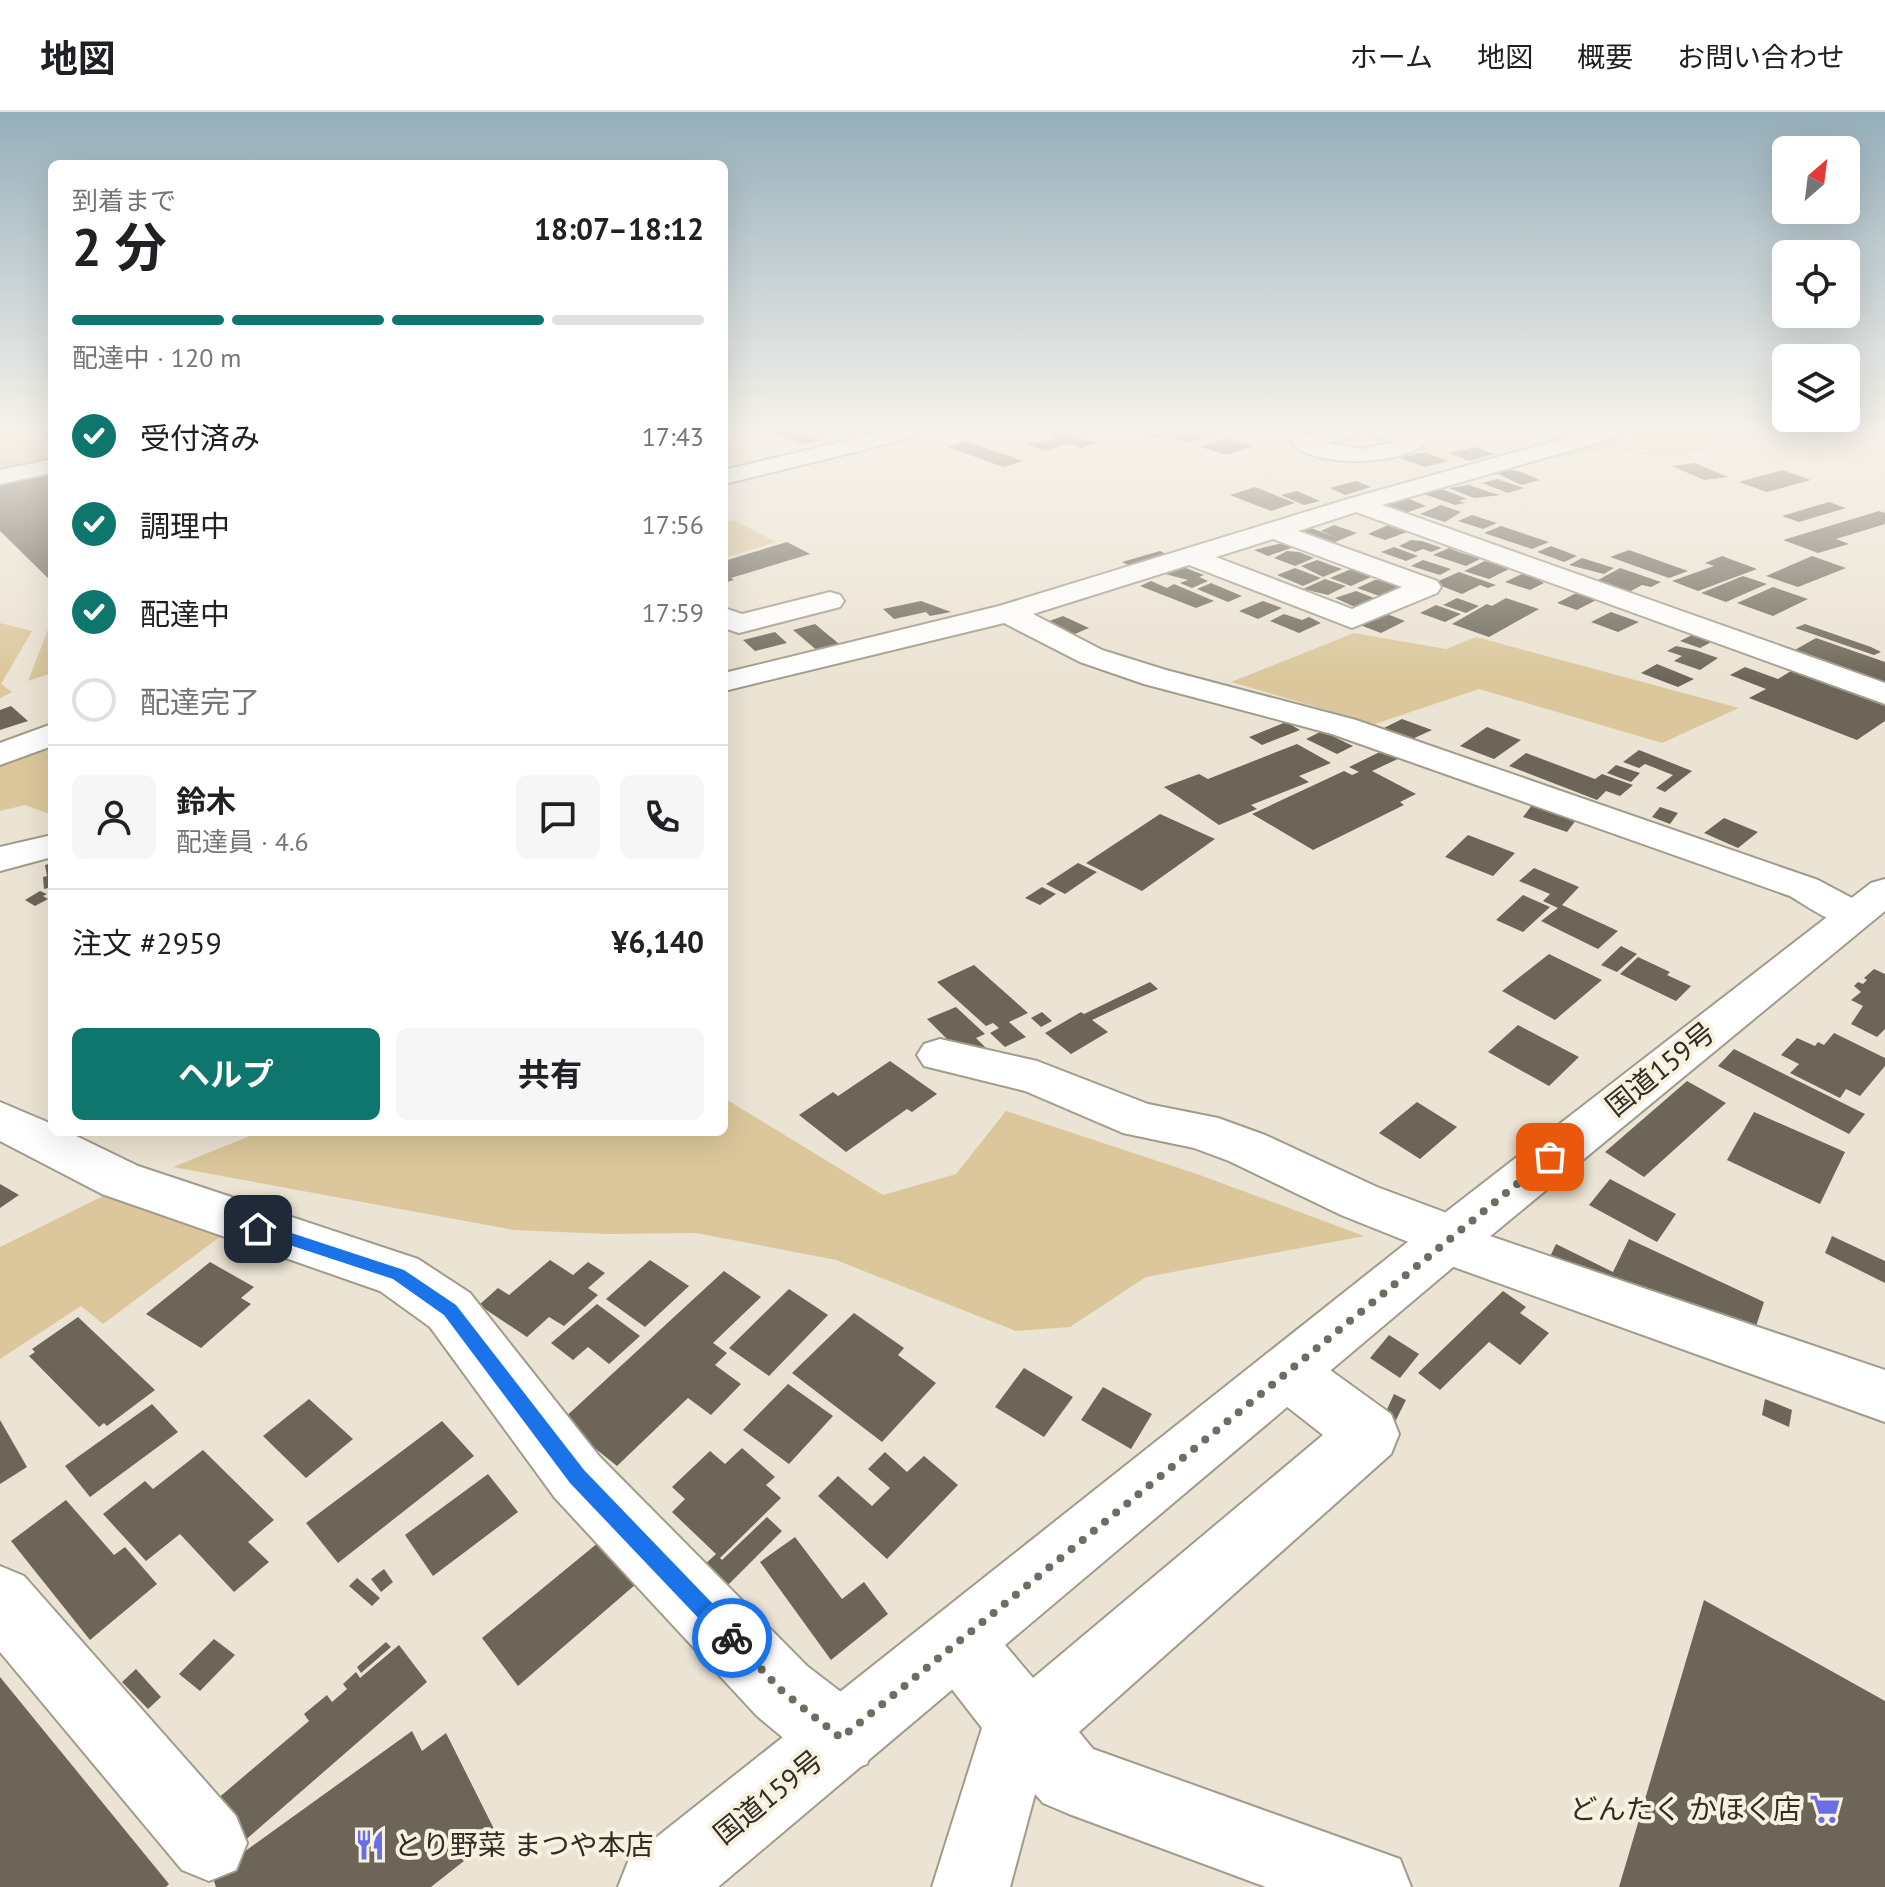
<!DOCTYPE html>
<html lang="ja">
<meta charset="utf-8">
<style>
:root{--surface:#fff;--page:#f6f6f6;--text:#202124;--muted:#757577;--line:#e0e0e0;--accent:#0f766e}
body{margin:0;font-family:"PT Sans","Noto Sans JP",sans-serif;background:var(--page);color:var(--text);height:100vh;display:flex;flex-direction:column;font-size:30px;white-space:nowrap}
*{box-sizing:border-box;margin:0}
p{font-size:26px;color:var(--muted)}
.icon{flex:none;width:44px;height:44px;fill:none;stroke:currentColor;stroke-width:2;stroke-linecap:round;stroke-linejoin:round}
.map{position:relative;flex:1;overflow:hidden}
.panel{position:absolute;left:48px;top:48px;width:680px;height:976px;display:flex;flex-direction:column;background:var(--surface);border-radius:12px;box-shadow:0 8px 32px #0002}
.panel>*{flex:none}
.needle{width:52px;rotate:28deg}
.buttons{position:absolute;left:1772px;top:24px;display:grid;gap:16px}
.buttons a{display:grid;place-items:center;width:88px;height:88px;border-radius:12px;background:var(--surface);box-shadow:0 8px 32px #0002;font-size:40px}
.pin{position:absolute;display:grid;place-items:center;width:68px;height:68px;color:#fff;margin:-34px;border-radius:16px;box-shadow:0 4px 12px #0006}
.courier{position:absolute;display:grid;place-items:center;width:80px;height:80px;margin:-40px;border:6px solid #1a73e8;border-radius:50%;background:#fff;color:#222;box-shadow:0 2px 10px #0007}
.overview em{font-style:normal;font-weight:700}
.overview div{display:flex;flex-direction:column-reverse}
.overview{display:flex;align-items:center;justify-content:space-between;height:136px;padding:0 24px}
h1{font-size:52px;font-weight:700;line-height:60px}
.bar{display:grid;grid-template-columns:repeat(4,1fr);gap:12px 8px;align-content:center;height:96px;padding:0 24px}
.bar i{height:10px;border-radius:6px;background:var(--line)}
.bar .active{background:var(--accent)}
.bar p{grid-column:span 4}
.line{display:flex;align-items:center;gap:20px;padding:0 24px;border-top:2px solid var(--line)}
.line div{flex:1}
.round{display:grid;place-items:center;flex:none;width:84px;height:84px;border-radius:12px;background:var(--page)}
ol{padding:0 24px;list-style:none}
li{display:flex;align-items:center;gap:24px;height:88px}
li p{margin-inline-start:auto}
li .icon{padding:8px;border-radius:50%;background:var(--accent);color:#fff;stroke-width:4}
li:last-child{color:var(--muted)}
li i{width:44px;height:44px;border:4px solid var(--line);border-radius:50%}
.primary-button{display:flex;gap:16px;margin-top:auto;padding:16px 24px}
.primary-button a{flex:1;height:92px;border-radius:12px;background:var(--accent);color:#fff;font-size:32px;font-weight:700;line-height:92px;text-align:center}
.primary-button a+a{background:var(--page);color:var(--text)}
header{display:flex;align-items:center;gap:48px;box-sizing:border-box;height:112px;padding:0 40px;background:var(--surface);border-bottom:2px solid var(--line)}
header strong{font-size:38px}
nav{display:flex;gap:44px;margin-inline-start:auto;font-size:28px}
.map>svg:first-child{display:block}
.green{fill:#dbc79b}
.building{fill:#6d6658}
.lines{fill:none;stroke-linecap:round;stroke-linejoin:round}
.minor-casing{stroke:#a19b8b;stroke-width:4}
.major-casing{stroke:#a19b8b;stroke-width:4}
.highway-casing{stroke:#a19b8b;stroke-width:4}
.path{stroke:#8c877c;stroke-width:3;stroke-dasharray:1 3;stroke-linecap:butt}
.minor{fill:#fff;fill-rule:evenodd}
.major{fill:#fff;fill-rule:evenodd}
.highway{fill:#fff;fill-rule:evenodd}
.route{fill:#1a73e8}
.done{stroke:#706c62;stroke-width:8;stroke-dasharray:0 14.4}
.labels{text-anchor:middle;stroke-width:8;stroke-linejoin:round;paint-order:stroke}
.near-street-label{font-size:28px;fill:#2e2c25;stroke:#f8f1e0}
.near-poi-label{font-size:28px;fill:#2e2c25;stroke:#f8f1e0;text-anchor:end}
</style>
<header>
<strong>地図</strong>
<nav><a>ホーム</a><a>地図</a><a>概要</a><a>お問い合わせ</a></nav>
</header>
<div class="map">
<svg width="1885" height="1775" viewBox="0 0 1885 1775">
<rect width="100%" height="100%" fill="#ebe3d3"/>
<!-- green -->
<path class="green" d="M0,320H52V350L0,361Z
M1646,320H1781L1679,343L1635,337H1604L1562,346L1548,343Z
M734,408L776,430L724,446V411Z
M0,511L32,519L1,572L12,580L0,586Z
M52,514V561L28,569L49,515Z
M1354,521L1446,537L1476,525L1739,596L1662,631L1479,577L1375,612L1231,570Z
M52,629V703L25,693L0,699V650Z
M724,986L883,1083L956,1062L1006,999L1197,1062L1364,1124L1146,1165L1070,1215L1016,1219L836,1148L696,1121L608,1122L514,1118L173,1055L260,1020H724Z
M109,1081L225,1121L103,1212L81,1194L0,1247V1135Z"/>
<!-- building -->
<path class="building" d="M772,320H801L821,328L802,333Z
M1055,320H1059L1096,331L1081,336L1068,332L1045,339L1027,332L1055,327L1043,323Z
M1155,320H1206L1215,322L1188,331L1167,324L1159,327L1145,323Z
M1226,326L1253,334L1227,343L1200,335Z
M967,329L1023,349L1003,355L948,335Z
M1474,335L1494,342L1469,349L1449,341Z
M1417,341H1427L1448,349L1425,355L1400,346Z
M1695,351L1728,365L1704,368L1672,354Z
M1505,356L1521,360L1540,368L1521,373L1492,359Z
M52,357V470L0,419V369Z
M1783,358L1811,368L1767,380L1739,370Z
M1497,367L1524,376L1508,381L1482,371Z
M1356,369L1371,375L1345,383L1330,376Z
M1469,373L1492,381L1501,383L1474,386L1449,376Z
M1255,375L1295,391L1271,399L1230,383Z
M1442,377L1467,387L1459,389L1465,391L1455,393L1424,382Z
M1297,379L1320,389L1304,393L1281,383Z
M1407,386L1426,394L1400,403L1377,393Z
M1829,390L1846,396L1799,410L1782,404Z
M1441,393L1461,400L1445,410L1420,402Z
M1879,399L1885,401V412L1836,427L1849,432L1818,441L1783,428Z
M1472,403L1497,411L1483,417L1458,409Z
M1334,413L1357,421L1328,433L1297,420L1308,415L1338,426L1321,419Z
M1388,413L1407,420L1385,428L1368,422Z
M1501,414L1549,430L1532,437L1484,421Z
M1411,428L1422,429L1442,436L1431,440L1423,437L1415,440L1399,434Z
M1290,429L1300,433L1268,444L1254,438Z
M787,430L810,442L731,466L734,468L724,471V449Z
M1551,434L1577,444L1564,450L1537,440Z
M1394,435L1418,444L1406,449L1381,440Z
M1449,436L1459,440L1480,447L1466,454L1433,443Z
M1629,438L1688,459L1669,466L1610,445Z
M1160,439L1173,445L1134,456L1122,450Z
M1287,439L1299,440L1314,446L1295,454L1274,446Z
M1722,444L1757,457L1698,479L1672,469L1714,454L1705,451Z
M1812,444L1846,456L1798,475L1766,464Z
M1582,446L1614,456L1604,462L1569,453Z
M1317,448L1342,457L1323,465L1301,454Z
M1423,448L1451,457L1440,463L1411,454Z
M1485,449L1509,457L1489,467L1464,459Z
M1183,455L1204,463L1199,465L1208,469L1192,476L1180,471L1188,468L1165,462Z
M1295,456L1321,466L1303,474L1277,463Z
M1620,456L1661,470L1651,475L1642,473L1631,479L1624,477L1615,481L1589,473Z
M1351,457L1371,465L1351,474L1330,466Z
M1459,460L1496,473L1488,476L1480,473L1462,482L1434,471Z
M1526,460L1540,465L1537,467L1544,471L1530,478L1505,470Z
M1743,464L1767,472L1726,490L1701,481Z
M1325,467L1346,474L1328,483L1303,477Z
M1375,468H1384L1401,476L1382,485L1357,476Z
M1151,469L1167,476L1174,472L1214,489L1196,496L1140,474Z
M1211,471L1242,484L1228,490L1197,477Z
M1773,475L1808,487L1773,504L1737,491Z
M1356,479L1374,486L1357,496L1335,486Z
M1580,479L1600,486L1577,498L1557,491Z
M1457,486L1479,494L1466,501L1443,493Z
M1506,486L1539,497L1489,525L1452,512L1487,492L1492,494Z
M921,489L951,500L930,504L926,500L894,507L883,497Z
M1263,489L1282,496L1258,507L1239,499Z
M1436,493L1461,502L1445,510L1420,501Z
M1611,500L1639,510L1618,520L1591,510Z
M1284,502L1302,508L1309,505L1321,511L1299,521L1270,509Z
M1387,502L1405,509L1381,521L1360,513Z
M1063,504L1089,516L1070,524L1044,511Z
M815,512L838,531L843,534L819,540L793,518Z
M1805,512L1871,535L1881,540L1874,543L1795,516Z
M775,520L787,531L755,539L743,528Z
M1698,520L1717,527L1700,536L1680,529Z
M1816,526L1885,550V572L1793,539Z
M1676,534L1695,538L1718,546L1700,558L1674,549L1682,544L1667,539Z
M1657,552L1694,567L1678,575L1641,561Z
M1745,555L1778,567L1791,559L1885,594V609L1857,628L1749,586L1766,577L1730,563Z
M11,594L28,609L0,618V598Z
M1402,607L1432,618L1410,628L1382,617Z
M1286,610L1300,618L1262,633L1249,625Z
M1487,615L1521,628L1494,647L1460,634Z
M1322,619L1353,634L1337,642L1306,627Z
M1297,632L1331,651L1299,664L1309,670L1251,693L1257,697L1219,713L1164,675L1199,662L1208,667Z
M1386,637L1402,645L1372,659L1416,682L1400,690L1404,693L1313,738L1252,702L1344,659L1352,663L1359,660L1349,655Z
M1639,638L1692,659L1665,680L1656,676L1673,663L1645,652L1639,656L1623,650Z
M1526,641L1595,667L1602,662L1633,673L1620,684L1606,679L1597,688L1509,654Z
M1616,653L1640,661L1631,670L1607,661Z
M1535,689L1579,704L1567,720L1523,705Z
M1660,695L1678,701L1670,712L1652,705Z
M1160,702L1215,727L1142,779L1086,751Z
M1724,706L1758,720L1738,736L1704,721Z
M1468,723L1515,741L1493,764L1445,745Z
M52,751V775L44,777L43,765L47,764L45,753Z
M1078,751L1097,760L1065,782L1046,772Z
M1534,756L1579,775L1562,793L1618,819L1598,837L1541,809L1558,796L1543,789L1550,782L1519,769Z
M1042,775L1056,782L1040,793L1025,786Z
M40,779L47,782L43,784L48,787L35,794L25,788Z
M1523,783L1550,795L1523,820L1496,808Z
M1621,834L1637,842L1617,860L1601,853Z
M1549,842L1602,868L1555,908L1502,879Z
M1638,845L1670,860L1667,863L1691,874L1676,889L1620,862Z
M974,853L1028,901L1009,910L1026,925L1005,935L990,921L999,916L993,911L986,914L937,870Z
M1874,857L1885,862V917L1877,925L1851,912L1863,894L1851,888L1861,880L1854,874L1858,870L1863,872L1867,868L1864,866Z
M1150,870L1158,877L1092,908L1108,920L1071,942L1045,921L1081,900L1084,902Z
M956,895L985,922L976,926L986,936L945,956L951,931L927,907Z
M1042,900L1052,909L1041,915L1031,906Z
M1518,913L1579,945L1549,974L1488,940Z
M1834,921L1885,946V954L1860,984L1846,977L1840,986L1790,961L1799,952L1781,943L1797,926L1815,934L1818,930L1824,933Z
M1734,937L1778,959L1865,1002L1849,1022L1718,954Z
M890,949L937,982L912,1000L907,997L846,1040L799,1003L833,980L838,984Z
M1687,969L1726,991L1644,1065L1605,1040Z
M1417,990L1457,1015L1420,1047L1379,1021Z
M1754,1000L1845,1040L1820,1092L1727,1048Z
M1610,1067L1676,1102L1657,1130L1589,1093Z
M0,1072L19,1083L0,1096Z
M1832,1124L1885,1149V1171L1825,1141Z
M1629,1127L1764,1190L1750,1232L1610,1164L1606,1176L1548,1149L1556,1132L1613,1160Z
M550,1148L573,1163L588,1150L605,1161L588,1176L598,1183L564,1214L549,1205L527,1225L479,1193L498,1176L509,1183Z
M650,1148L689,1174L645,1215L606,1187Z
M210,1150L254,1175L241,1186L251,1192L201,1236L146,1202Z
M724,1159L761,1185L713,1231L727,1241L715,1253L741,1272L711,1303L688,1286L617,1354L561,1309Z
M789,1177L828,1203L769,1264L729,1236Z
M1503,1179L1526,1195L1520,1201L1549,1221L1520,1253L1489,1230L1440,1278L1418,1261Z
M597,1192L640,1224L609,1252L588,1235L573,1248L551,1231Z
M854,1201L904,1236L898,1243L936,1271L882,1330L792,1261Z
M78,1205L155,1278L107,1314L104,1311L99,1315L29,1244L35,1240L32,1237Z
M1389,1223L1419,1242L1400,1266L1370,1246Z
M1024,1256L1073,1285L1044,1325L995,1295Z
M788,1272L833,1304L789,1352L743,1318Z
M1103,1275L1152,1302L1131,1337L1081,1308Z
M1394,1282L1406,1288L1395,1310L1384,1304Z
M309,1287L353,1327L306,1366L263,1324Z
M1765,1287L1792,1298L1789,1315L1762,1303Z
M152,1292L178,1320L90,1385L65,1354Z
M0,1308L27,1355L0,1372Z
M442,1309L474,1344L338,1451L306,1411Z
M742,1336L775,1365L766,1373L781,1386L720,1446L722,1448L767,1405L782,1419L723,1478L701,1456L716,1442L672,1400L685,1387L672,1375L710,1339L725,1352Z
M203,1338L274,1408L248,1430L269,1450L234,1480L180,1422L146,1449L103,1402L145,1369L153,1377Z
M885,1340L907,1360L924,1344L958,1373L887,1447L818,1384L838,1364L872,1394L890,1376L868,1357Z
M488,1362L518,1400L433,1464L405,1423Z
M66,1388L114,1443L125,1435L157,1472L90,1528L11,1429Z
M795,1425L842,1487L864,1470L888,1502L831,1548L760,1450Z
M599,1430L636,1472L518,1574L482,1526Z
M384,1457L393,1470L381,1480L371,1467Z
M357,1466L380,1486L372,1494L349,1474Z
M1704,1488L1885,1589V1775H1619Z
M214,1527L235,1543L200,1579L179,1562Z
M386,1530L391,1535L361,1561L357,1555Z
M399,1533L427,1570L242,1731L216,1688L309,1609L304,1602L327,1583L332,1590L347,1577L343,1572L356,1560L360,1566Z
M136,1557L161,1585L148,1597L122,1570Z
M0,1565L169,1772L166,1775H0Z
M412,1619L422,1639L446,1621L497,1723L431,1775H216L212,1763Z"/>
<g class="lines">
<!-- minor casing -->
<g class="minor-casing">
<path id="minor" d="M1322,320H1357L1354,325L1328,331L1361,337L1396,330L1372,325L1369,320H1408L1425,323L1428,328C1407,355 1311,356 1292,331L1295,326Z
M1587,320H1620L1617,325L1382,393L1885,571V592L1356,400L1298,419L1437,469L1441,475L1437,481L1352,516L1189,453L1033,502L1102,538L1166,558L1356,608L1818,768L1867,794L1873,803L1867,812C1839,819 1814,798 1790,784L1332,622L1144,572L1080,550L1004,511L724,579V561L999,494L1348,387ZM1273,427L1402,475L1352,497L1216,445Z
M52,347V361L0,372V358Z
M830,480L840,483L844,489L840,495L739,521L724,516V496L742,502Z
M52,723V745L0,759V735Z
M940,927L1037,949L1148,992L1218,1006L1265,1023L1377,1075L1471,1110L1475,1119L1885,1258V1310L1426,1145L1421,1135L1341,1103L1229,1049L1194,1036L1123,1021L1025,979L924,954L917,943L924,932Z
M0,990L52,1012V1020H68L138,1054L418,1147L470,1181L599,1344L807,1554L867,1600L877,1626L867,1652L841,1662L815,1652L757,1604L555,1386L430,1215L380,1179L102,1082L0,1029Z
M1287,1234L1308,1242L1391,1302L1399,1322L1391,1342L1079,1620L1093,1637L1400,1747L1411,1775H1266L1069,1702L1043,1691L1035,1682L1010,1775H932L982,1616L934,1554L923,1530L934,1506L958,1495L982,1506L1033,1566L1323,1323L1266,1278L1258,1260L1266,1242Z
M0,1454L24,1464L236,1704L247,1731L236,1758L209,1769L182,1758L0,1540Z"/>
</g>
<!-- major casing -->
<g class="major-casing">
<path id="major" d="M882,320H918L915,325L724,372V358Z
M52,612V634L0,653V631Z"/>
</g>
<!-- highway casing -->
<g class="highway-casing">
<path id="highway" d="M1885,767V799L1471,1140L718,1775H618L629,1747L1433,1110L1871,771Z"/>
</g>
<!-- path -->
<path class="path" d="M1623,338L1671,345"/>
<!-- minor -->
<use href="#minor" class="minor"/>
<!-- major -->
<use href="#major" class="major"/>
<!-- highway -->
<use href="#highway" class="highway"/>
</g>
<!-- sky -->
<linearGradient id="sky" x2="0" y2="1"><stop stop-color="#96afbb"/><stop offset="0.56" stop-color="#f6f2eb"/><stop offset="1" stop-color="#f6f2eb" stop-opacity="0"/></linearGradient>
<rect width="1885" height="568" fill="url(#sky)"/>
<!-- route -->
<path class="route" d="M258,1110L404,1158L456,1193L584,1358L739,1519L742,1526L739,1533L732,1536L724,1533L570,1371L444,1203L393,1167L253,1121V1112Z"/>
<g class="lines">
<!-- done -->
<path class="done" d="M732,1526L782,1579L841,1626L1550,1045"/>
</g>
<!-- icons -->
<defs>
<g id="supermarket-bare" transform="scale(2.4)"><path d="M-6-5.5h2.5l.6 2H6L4.5 2H-2.5L-4.4-4H-6ZM-1.5 3.2a1.3 1.3 0 1 0 .1 0ZM3 3.2a1.3 1.3 0 1 0 .1 0Z" fill="#696de6" stroke="#f8f1e0" stroke-width="2.5" paint-order="stroke"/></g>
<g id="restaurant-bare" transform="scale(2.4)"><path d="M-5-6h1v4h1v-4h1v4h1v-4h1v5L-1.5 .5V6h-2V.5L-5-1ZM5-6V6H3V1.5H1.5Q1.5-4 5-6Z" fill="#696de6" stroke="#f8f1e0" stroke-width="2.5" paint-order="stroke"/></g>
</defs>
<g fill-rule="evenodd">
<use href="#supermarket-bare" x="1825" y="1697"/>
<use href="#restaurant-bare" x="370" y="1733"/>
</g>
<g class="labels">
<!-- near-street labels -->
<g class="near-street-label">
<text transform="translate(1660 957) rotate(-39)" y="10">国道159号</text>
<text transform="translate(768 1685) rotate(-39)" y="10">国道159号</text>
</g>
<!-- near-poi labels -->
<g class="near-poi-label">
<text x="1801" y="1707">どんたく かほく店</text>
<text x="394" y="1743" text-anchor="start">とり野菜 まつや本店</text>
</g>
</g>
</svg>
<div class="buttons">
<a><svg class="needle" viewBox="-14 -14 28 28"><path d="M0-13l5 13h-10z" fill="#e53935"/><path d="M0 13l5-13h-10z" fill="#757577"/></svg></a>
<a><svg class="icon" aria-label="locate" viewBox="0 0 24 24"><circle cx="12" cy="12" r="6"/><path d="M12 2v4M12 18v4M2 12h4M18 12h4"/></svg></a>
<a><svg class="icon" aria-label="layers" viewBox="0 0 24 24"><path d="M12 4l9 5-9 5-9-5zM3 14l9 5 9-5"/></svg></a>
</div>
<div class="pin" style="left:1550px;top:1045px;background:#ea580c"><svg class="icon" aria-label="bag" viewBox="0 0 24 24"><path d="M5 8h14l-1 12H6zM9 8a3 3 0 0 1 6 0"/></svg></div>
<div class="pin" style="left:258px;top:1117px;background:#1f2937"><svg class="icon" aria-label="home" viewBox="0 0 24 24"><path d="M3 11l9-7 9 7M6 9v11h12V9"/></svg></div>
<div class="courier" style="left:732px;top:1526px"><svg class="icon" aria-label="bike" viewBox="0 0 24 24"><circle cx="6" cy="16" r="4"/><circle cx="18" cy="16" r="4"/><path d="M6 16l4-8h5l3 8M10 8l3 8H6M13 5h3"/></svg></div>
<section class="panel">
<div class="overview"><div><h1>2 分</h1><p>到着まで</p></div><em>18:07–18:12</em></div>
<div class="bar"><i class="active"></i><i class="active"></i><i class="active"></i><i></i><p>配達中 · 120 m</p></div>
<ol>
<li><svg class="icon" aria-label="check" viewBox="0 0 24 24"><path d="M5 12l5 5 9-10"/></svg>受付済み<p>17:43</p></li>
<li><svg class="icon" aria-label="check" viewBox="0 0 24 24"><path d="M5 12l5 5 9-10"/></svg>調理中<p>17:56</p></li>
<li><svg class="icon" aria-label="check" viewBox="0 0 24 24"><path d="M5 12l5 5 9-10"/></svg>配達中<p>17:59</p></li>
<li><i></i>配達完了</li>
</ol>
<div class="line" style="height:144px"><a class="round"><svg class="icon" aria-label="person" viewBox="0 0 24 24"><circle cx="12" cy="8" r="4"/><path d="M4 21q1-7 8-7t8 7"/></svg></a><div><b>鈴木</b><p>配達員 · 4.6</p></div><a class="round"><svg class="icon" aria-label="chat" viewBox="0 0 24 24"><path d="M4 5h16v11H9l-5 4z"/></svg></a><a class="round"><svg class="icon" aria-label="phone" viewBox="0 0 24 24"><path d="M5 4h4l2 5-3 2q2 4 5 5l2-3 5 2v4C11 20 4 13 5 4z"/></svg></a></div>
<div class="line" style="height:104px"><div>注文 #2959</div><b>¥6,140</b></div>
<div class="primary-button"><a>ヘルプ</a><a>共有</a></div>
</section>
</div>
